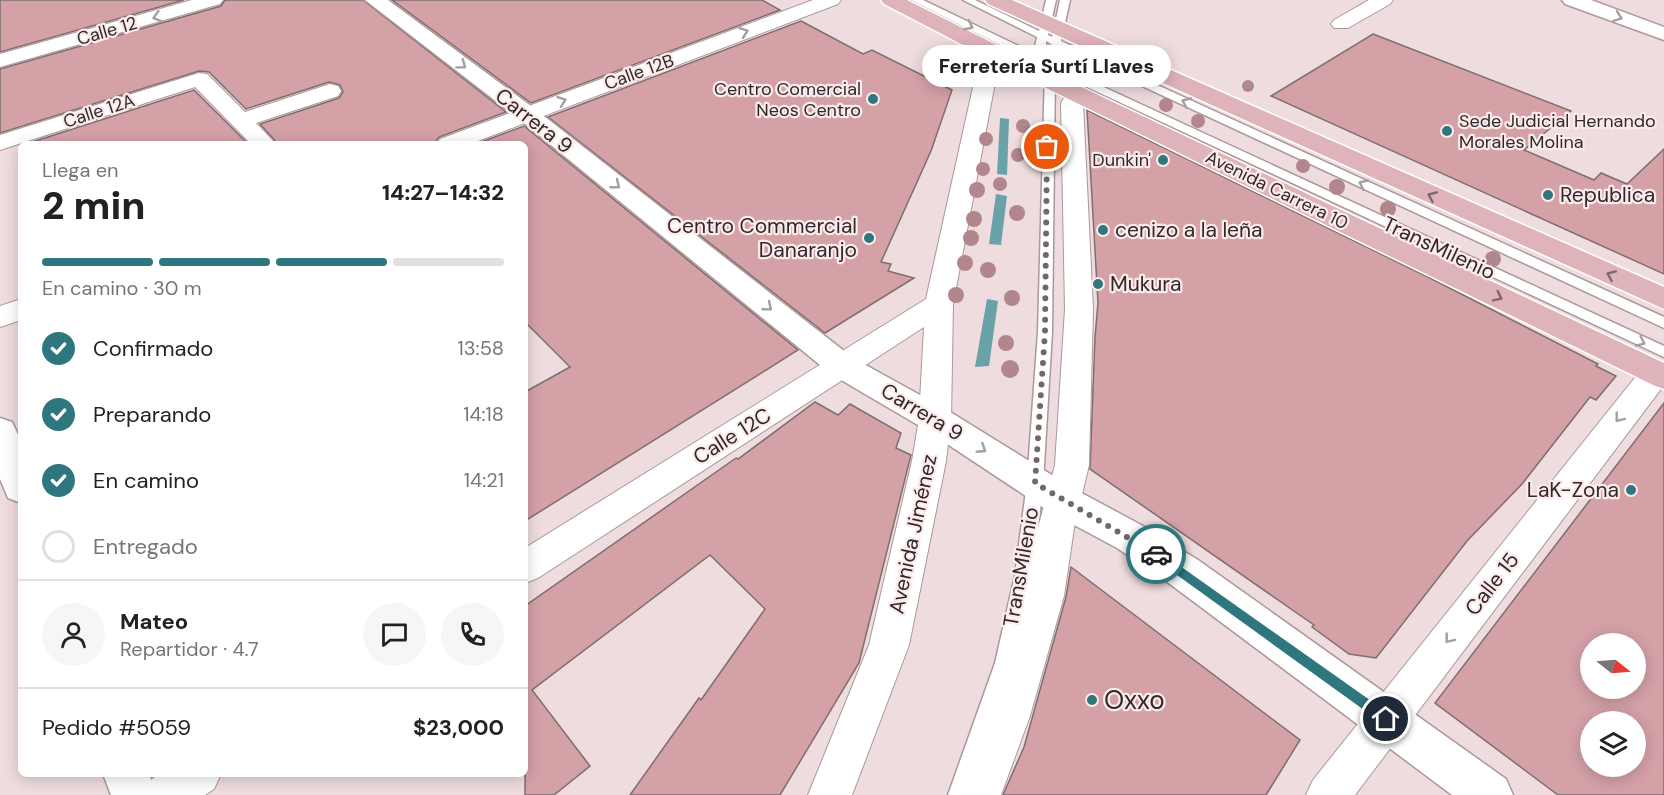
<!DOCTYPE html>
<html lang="es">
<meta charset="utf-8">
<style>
:root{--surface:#fff;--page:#f6f6f6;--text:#222;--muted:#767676;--line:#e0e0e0;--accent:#2e777f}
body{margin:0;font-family:"DM Sans",sans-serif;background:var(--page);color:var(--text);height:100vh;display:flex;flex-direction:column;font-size:22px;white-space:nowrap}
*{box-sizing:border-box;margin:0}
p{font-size:20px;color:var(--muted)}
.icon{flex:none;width:33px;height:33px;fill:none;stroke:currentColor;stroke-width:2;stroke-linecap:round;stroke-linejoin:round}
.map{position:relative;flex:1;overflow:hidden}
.panel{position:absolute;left:18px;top:141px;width:510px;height:636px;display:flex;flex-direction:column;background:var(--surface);border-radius:9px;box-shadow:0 3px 15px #0003}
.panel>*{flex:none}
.needle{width:39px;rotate:107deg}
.controls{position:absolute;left:1580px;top:633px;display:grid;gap:12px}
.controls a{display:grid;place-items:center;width:66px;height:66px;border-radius:50%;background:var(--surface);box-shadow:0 3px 15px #0003;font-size:30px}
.pin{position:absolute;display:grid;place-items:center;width:51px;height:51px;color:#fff;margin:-26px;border:3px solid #fff;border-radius:50%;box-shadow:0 2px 6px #0007}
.courier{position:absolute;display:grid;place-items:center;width:60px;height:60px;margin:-30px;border:4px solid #2e777f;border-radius:50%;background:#fff;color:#222;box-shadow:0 2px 8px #0007}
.bubble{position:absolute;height:42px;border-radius:21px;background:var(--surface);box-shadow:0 3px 15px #0003;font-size:20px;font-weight:800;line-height:42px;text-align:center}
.headline em{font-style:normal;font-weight:800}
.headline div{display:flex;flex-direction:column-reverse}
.headline{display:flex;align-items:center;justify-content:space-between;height:102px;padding:0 24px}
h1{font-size:39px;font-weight:800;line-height:45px}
.bar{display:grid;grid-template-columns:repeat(4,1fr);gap:9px 6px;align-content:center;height:72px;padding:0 24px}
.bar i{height:8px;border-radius:4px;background:var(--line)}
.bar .current{background:var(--accent)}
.bar p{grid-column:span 4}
.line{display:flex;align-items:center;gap:15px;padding:0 24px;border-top:2px solid var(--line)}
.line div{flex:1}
.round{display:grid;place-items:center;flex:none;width:63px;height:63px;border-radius:32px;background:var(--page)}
ol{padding:0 24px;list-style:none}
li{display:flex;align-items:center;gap:18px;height:66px}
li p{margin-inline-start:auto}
li .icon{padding:6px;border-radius:50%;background:var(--accent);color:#fff;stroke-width:4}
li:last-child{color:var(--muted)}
li i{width:33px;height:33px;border:3px solid var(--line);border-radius:50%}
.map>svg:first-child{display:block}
.water{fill:#69a2a9}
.building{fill:#d4a1a7;stroke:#7e6e6f;stroke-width:1.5;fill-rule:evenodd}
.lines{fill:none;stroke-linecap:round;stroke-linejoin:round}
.lane-casing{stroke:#aa989a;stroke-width:3}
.street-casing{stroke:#aa989a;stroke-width:2}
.secondary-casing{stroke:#aa989a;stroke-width:3}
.primary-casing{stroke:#fff;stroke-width:3}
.lane{fill:#fff;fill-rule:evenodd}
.street{fill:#fff;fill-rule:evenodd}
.secondary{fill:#fff;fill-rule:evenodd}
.primary{fill:#dfb3ba;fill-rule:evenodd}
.tree{fill:#b2868d}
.oneway{stroke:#a29f9f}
.oneway2{stroke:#7f676b}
.route{fill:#2e777f}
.done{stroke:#736869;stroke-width:6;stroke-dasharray:0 10.8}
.poi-dot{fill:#2e777f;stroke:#fdeaeb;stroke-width:2}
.labels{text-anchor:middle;stroke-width:4.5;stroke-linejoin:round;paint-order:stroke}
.far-street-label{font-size:18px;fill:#30292a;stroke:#fdeaeb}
.far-poi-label{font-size:18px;fill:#30292a;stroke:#fdeaeb;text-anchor:end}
.street-label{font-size:21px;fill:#30292a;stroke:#fdeaeb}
.poi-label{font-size:21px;fill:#30292a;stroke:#fdeaeb;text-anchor:start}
.near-poi-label{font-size:26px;fill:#30292a;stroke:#fdeaeb;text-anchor:start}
</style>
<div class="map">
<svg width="1664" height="795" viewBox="0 0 1664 795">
<rect width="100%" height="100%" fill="#efdcde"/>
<!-- water -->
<path class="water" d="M1000,118L1009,119L1007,175L997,174Z
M996,194L1007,196L1001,245L989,244Z
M987,299L998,301L989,366L975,367Z"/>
<!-- building -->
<path class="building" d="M0,0H184L0,52Z
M225,0H363L506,112L439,137L434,144H278L260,124L339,98L343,92L340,85L329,82L246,109L209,72L199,71L0,133V69L221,6Z
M392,0H762L780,10L531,103Z
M801,21L863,54L872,50L952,90L931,151L881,262L891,264L888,271L914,278L825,333L548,117Z
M1373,34L1571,111L1524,150L1594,180L1601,173L1627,184L1664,149V274L1271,96Z
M194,90L248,144H26Z
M1087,110L1432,279L1598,364L1596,366L1616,376L1596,400L1590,397L1522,484L1467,541L1376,658L1349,654L1312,627L1314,625L1090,469L1095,337L1098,303Z
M524,126L798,350L525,521V392L570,367L525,322V144H476Z
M815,402L838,415L850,404L901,433L896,448L911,455L859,663L780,795H630L699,698L701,700L765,609L710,555L532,690L590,766L554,795H525V606L736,458L738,459Z
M1664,403V795H1558L1435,703ZM1590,644H1635V688H1590ZM1590,722H1635V766H1590Z
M1071,567L1300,740L1266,795H1003L1024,747L1066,597Z"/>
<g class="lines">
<!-- lane casing -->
<g class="lane-casing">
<path id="lane" d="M911,0H923L1037,55L1035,47L1037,37L963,0H975L1039,31L1046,0H1056L1048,35L1052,37L1060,0H1070L1061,41L1664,317V328L1060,48L1056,65L1664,346V357L1055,72L1052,332L1043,483L1033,575L1013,663L968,795H948L995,663L1015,575L1027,483L1038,332L1045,71L1040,70L1038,64ZM1046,41L1051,44L1047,59Z"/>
</g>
<!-- street casing -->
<g class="street-casing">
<path id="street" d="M192,0H223L220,4L0,67V54Z
M813,0H841L838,4L470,144H436L440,139Z
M1369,0H1393L1390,4L1348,28H1334L1331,24L1334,20Z
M991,45L998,47L1001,51L953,304L951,419L946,461L909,645L852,795H808L869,645L912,461L919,419L924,327L538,578L525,583V548L926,299L981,51L984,47Z
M199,73L207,74L245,112L330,84L338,86L341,91L338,96L256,123L276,144H251L195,87L0,150V135Z
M1072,96L1080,98L1083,103L1093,309L1089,465L1074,528L1064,596L1030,716L1001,795H957L988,716L1026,596L1038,528L1055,465L1065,309L1061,103L1064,98Z
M21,299V320L0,327V306Z
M1656,362L1664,364V385L1355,795H1306L1313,780L1645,365Z
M159,774H221L214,789L205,795H144L151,780Z"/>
</g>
<!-- secondary casing -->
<g class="secondary-casing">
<path id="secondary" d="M365,0H388L535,109L853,358L947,410L1076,490L1143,526L1198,560L1506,779L1513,795H1452L1170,584L1117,548L1050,512L923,428L831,374L519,119Z
M1562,0H1591L1664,27V40L1565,4Z
M0,418L12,422L21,441V503L8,498L0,479Z
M103,774H149L157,795H111Z"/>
</g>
<!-- primary casing -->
<g class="primary-casing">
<path id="primary" d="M881,0H907L1056,75L1664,363V389L1653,385L1040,85L884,4Z
M985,0H1012L1664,287V309L988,4Z"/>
</g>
<!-- lane -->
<use href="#lane" class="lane"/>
<!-- street -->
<use href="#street" class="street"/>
<!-- secondary -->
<use href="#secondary" class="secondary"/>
<!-- primary -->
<use href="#primary" class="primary"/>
</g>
<!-- trees -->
<g class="tree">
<circle cx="1248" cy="86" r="6"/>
<circle cx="1166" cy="105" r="7"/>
<circle cx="1198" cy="121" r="7"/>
<circle cx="1023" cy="126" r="7"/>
<circle cx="986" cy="139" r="7"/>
<circle cx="1018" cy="155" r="7"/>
<circle cx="1303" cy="166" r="7"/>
<circle cx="983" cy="169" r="7"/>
<circle cx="1000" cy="184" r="7"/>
<circle cx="1337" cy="187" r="8"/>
<circle cx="977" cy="190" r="8"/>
<circle cx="1388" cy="209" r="8"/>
<circle cx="1017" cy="213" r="8"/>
<circle cx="974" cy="219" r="8"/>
<circle cx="971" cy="238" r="8"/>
<circle cx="1493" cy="259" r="8"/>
<circle cx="965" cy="263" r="8"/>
<circle cx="988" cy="270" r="8"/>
<circle cx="956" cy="295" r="8"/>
<circle cx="1012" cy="298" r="8"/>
<circle cx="1006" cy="343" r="8"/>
<circle cx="1010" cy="369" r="9"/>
</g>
<!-- one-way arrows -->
<defs><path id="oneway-chevron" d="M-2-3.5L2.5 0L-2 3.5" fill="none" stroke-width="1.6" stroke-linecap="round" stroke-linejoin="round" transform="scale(1.5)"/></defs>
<g class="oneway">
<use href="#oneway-chevron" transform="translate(157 17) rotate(164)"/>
<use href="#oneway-chevron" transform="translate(1618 17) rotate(20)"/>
<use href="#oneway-chevron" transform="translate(969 26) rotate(26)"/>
<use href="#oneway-chevron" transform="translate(744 32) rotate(-20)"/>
<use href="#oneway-chevron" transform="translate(462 65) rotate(37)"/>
<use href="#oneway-chevron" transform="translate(562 101) rotate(-20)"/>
<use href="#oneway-chevron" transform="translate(1186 102) rotate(-155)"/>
<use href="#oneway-chevron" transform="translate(1363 184) rotate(-155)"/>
<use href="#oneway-chevron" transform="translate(616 185) rotate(39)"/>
<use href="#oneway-chevron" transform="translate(768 307) rotate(39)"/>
<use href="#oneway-chevron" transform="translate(1641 342) rotate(25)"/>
<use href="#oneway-chevron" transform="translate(1619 418) rotate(128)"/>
<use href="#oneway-chevron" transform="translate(982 449) rotate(33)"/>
<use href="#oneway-chevron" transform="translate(1449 639) rotate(128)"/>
</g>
<g class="oneway2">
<use href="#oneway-chevron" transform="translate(1432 196) rotate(-156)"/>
<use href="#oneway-chevron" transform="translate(1611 275) rotate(-156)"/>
<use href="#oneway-chevron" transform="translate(1498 297) rotate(26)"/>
</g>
<!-- route -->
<path class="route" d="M1156,549L1391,715L1393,719L1391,723L1386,725L1382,723L1152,557V551Z"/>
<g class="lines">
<!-- done -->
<path class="done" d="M1047,147L1045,332L1035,483L1156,554"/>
</g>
<!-- markers -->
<g class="poi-dot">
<circle cx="873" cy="99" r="6"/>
<circle cx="1447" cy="131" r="6"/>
<circle cx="1163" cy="160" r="6"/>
<circle cx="1548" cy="195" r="6"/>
<circle cx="1103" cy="230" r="6"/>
<circle cx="869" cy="238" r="6"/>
<circle cx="1098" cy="284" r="6"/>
<circle cx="1631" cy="490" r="6"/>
<circle cx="1092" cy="700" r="6"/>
</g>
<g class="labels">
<!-- far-street labels -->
<g class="far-street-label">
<text transform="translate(107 31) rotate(-16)" y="6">Calle 12</text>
<text transform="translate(639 72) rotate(-20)" y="6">Calle 12B</text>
<text transform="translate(99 111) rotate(-18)" y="6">Calle 12A</text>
<text transform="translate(1277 190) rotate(26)" y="6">Avenida Carrera 10</text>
</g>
<!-- far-poi labels -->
<g class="far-poi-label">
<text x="861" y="95">Centro Comercial<tspan x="861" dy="21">Neos Centro</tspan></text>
<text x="1459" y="127" text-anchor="start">Sede Judicial Hernando<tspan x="1459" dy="21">Morales Molina</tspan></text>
<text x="1151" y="166">Dunkin'</text>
</g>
<!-- street labels -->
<g class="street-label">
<text transform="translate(534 121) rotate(38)" y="7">Carrera 9</text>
<text transform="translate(1439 248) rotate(25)" y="7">TransMilenio</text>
<text transform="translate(922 412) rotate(31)" y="7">Carrera 9</text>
<text transform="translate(732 436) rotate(-32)" y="7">Calle 12C</text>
<text transform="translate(913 534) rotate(-78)" y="7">Avenida Jiménez</text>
<text transform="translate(1021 567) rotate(-80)" y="7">TransMilenio</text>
<text transform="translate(1492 584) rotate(-52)" y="7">Calle 15</text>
</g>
<!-- poi labels -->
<g class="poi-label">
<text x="1560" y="202">Republica</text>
<text x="857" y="233" text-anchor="end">Centro Commercial<tspan x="857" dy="24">Danaranjo</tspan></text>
<text x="1115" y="237">cenizo a la leña</text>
<text x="1110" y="291">Mukura</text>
<text x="1619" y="497" text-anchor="end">LaK-Zona</text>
</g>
<!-- near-poi labels -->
<g class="near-poi-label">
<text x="1104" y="709">Oxxo</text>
</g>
</g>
</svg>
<div class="controls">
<a><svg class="needle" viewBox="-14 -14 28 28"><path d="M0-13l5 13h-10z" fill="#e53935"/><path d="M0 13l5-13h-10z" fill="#767676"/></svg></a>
<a><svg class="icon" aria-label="layers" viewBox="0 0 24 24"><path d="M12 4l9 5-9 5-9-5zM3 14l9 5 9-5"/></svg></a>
</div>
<div class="pin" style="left:1047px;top:147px;background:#ea580c"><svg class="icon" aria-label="bag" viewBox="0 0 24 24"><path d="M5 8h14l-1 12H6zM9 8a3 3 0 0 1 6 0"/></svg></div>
<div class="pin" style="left:1386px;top:719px;background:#1f2937"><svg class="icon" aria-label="home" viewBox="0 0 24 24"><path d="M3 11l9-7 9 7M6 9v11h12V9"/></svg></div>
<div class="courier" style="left:1156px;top:554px"><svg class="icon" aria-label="car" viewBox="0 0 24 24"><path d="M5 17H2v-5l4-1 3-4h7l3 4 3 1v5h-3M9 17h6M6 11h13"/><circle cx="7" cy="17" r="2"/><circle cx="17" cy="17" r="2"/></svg></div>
<div class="bubble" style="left:922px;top:45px;width:249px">Ferretería Surtí Llaves</div>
<section class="panel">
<div class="headline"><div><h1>2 min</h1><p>Llega en</p></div><em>14:27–14:32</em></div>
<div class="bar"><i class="current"></i><i class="current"></i><i class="current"></i><i></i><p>En camino · 30 m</p></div>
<ol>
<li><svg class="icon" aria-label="check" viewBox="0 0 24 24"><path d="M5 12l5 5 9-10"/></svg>Confirmado<p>13:58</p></li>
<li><svg class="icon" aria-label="check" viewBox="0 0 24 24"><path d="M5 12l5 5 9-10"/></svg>Preparando<p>14:18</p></li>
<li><svg class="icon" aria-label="check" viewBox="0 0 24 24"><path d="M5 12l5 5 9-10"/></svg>En camino<p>14:21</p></li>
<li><i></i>Entregado</li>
</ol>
<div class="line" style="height:108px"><a class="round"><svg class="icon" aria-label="person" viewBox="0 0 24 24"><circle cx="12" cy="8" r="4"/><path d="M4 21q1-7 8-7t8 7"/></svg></a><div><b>Mateo</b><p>Repartidor · 4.7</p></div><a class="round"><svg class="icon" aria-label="chat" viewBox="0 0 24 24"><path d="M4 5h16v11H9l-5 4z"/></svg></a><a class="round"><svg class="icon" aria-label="phone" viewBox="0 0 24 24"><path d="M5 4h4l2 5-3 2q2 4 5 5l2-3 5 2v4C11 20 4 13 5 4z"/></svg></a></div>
<div class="line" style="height:78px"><div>Pedido #5059</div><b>$23,000</b></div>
</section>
</div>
